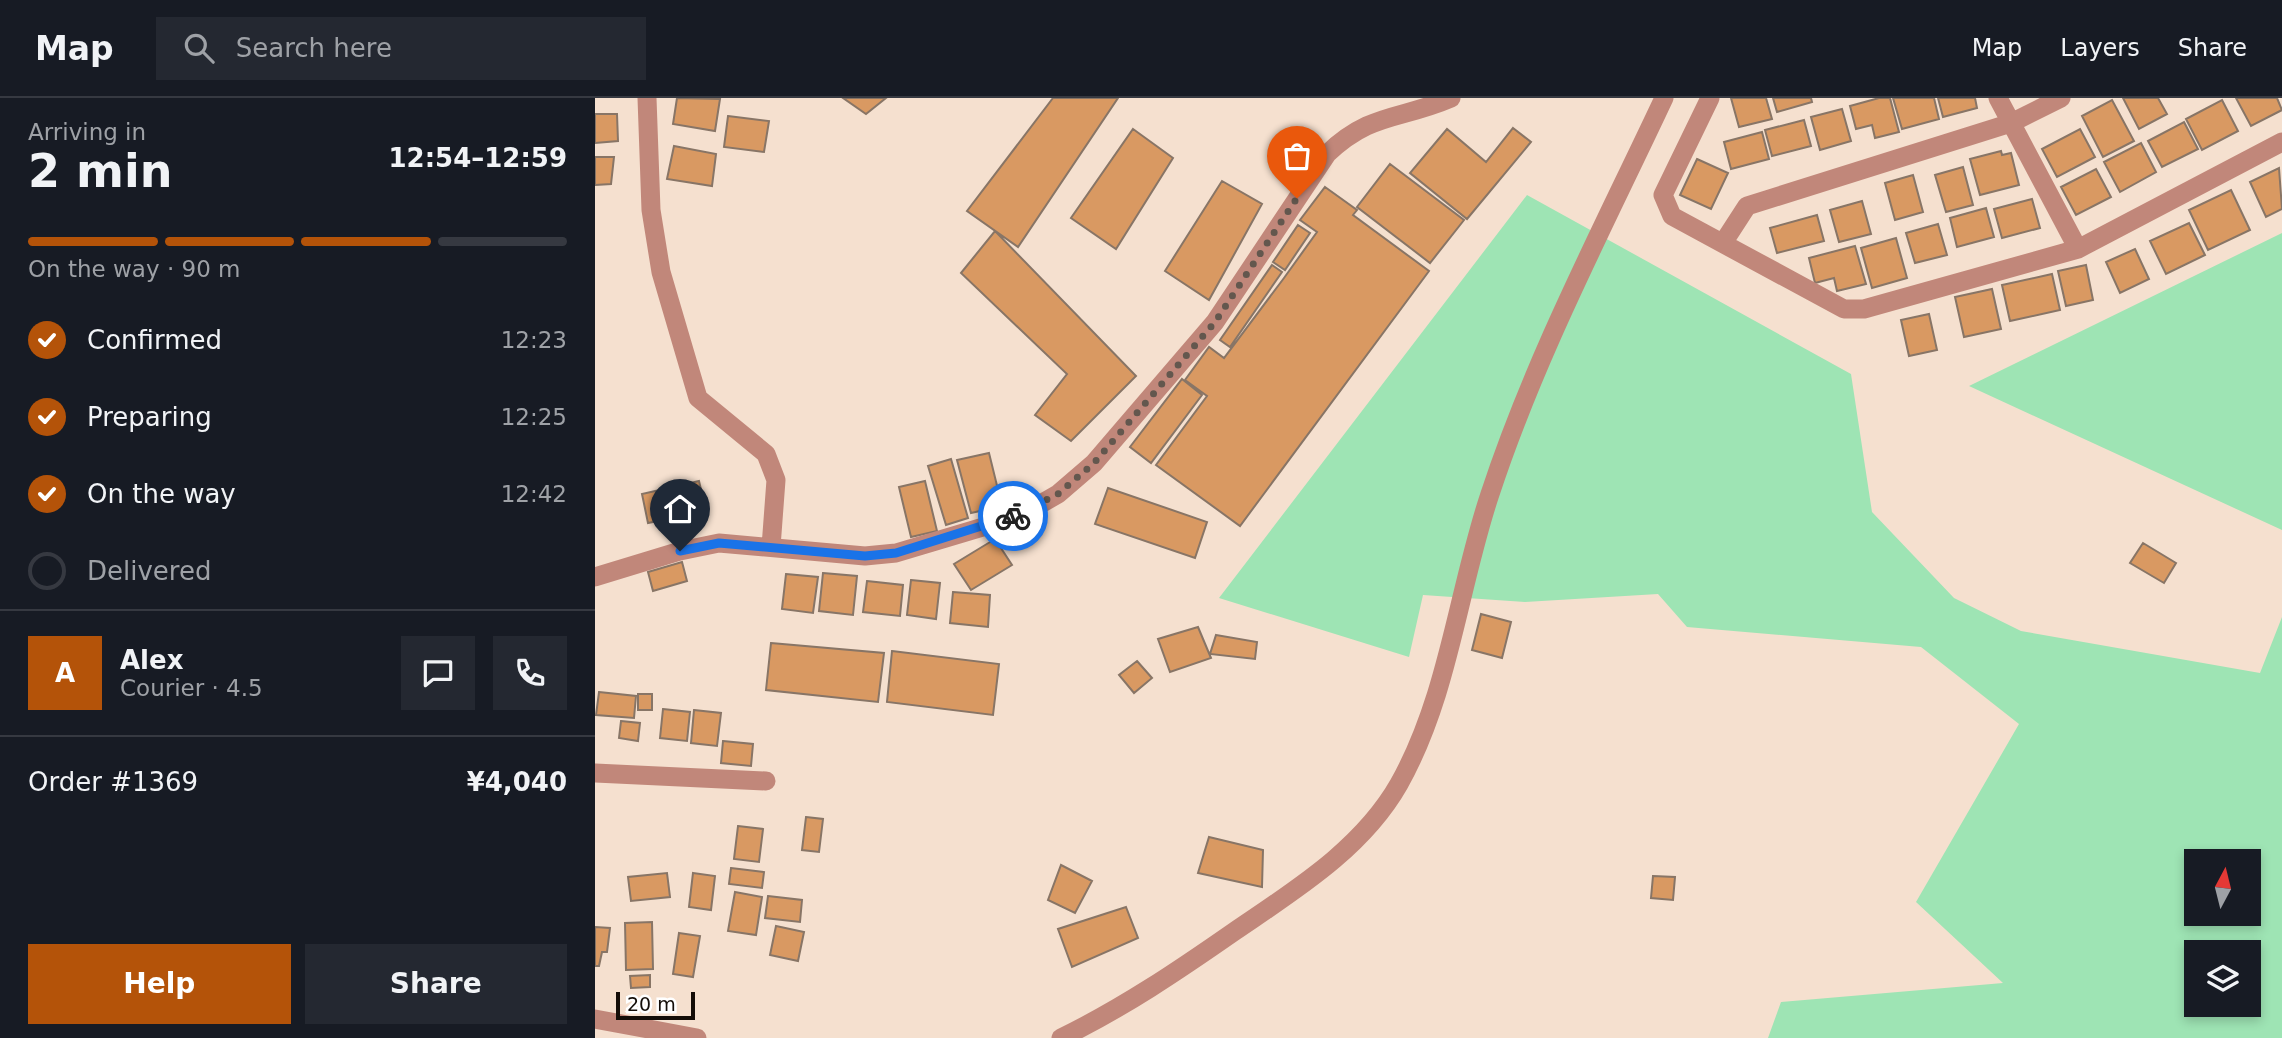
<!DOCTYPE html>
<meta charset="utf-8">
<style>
:root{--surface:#171b24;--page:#242831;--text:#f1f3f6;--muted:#9ea1a6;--line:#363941;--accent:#b45309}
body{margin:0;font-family:"DejaVu Sans",sans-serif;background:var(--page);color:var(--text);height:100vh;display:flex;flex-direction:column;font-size:26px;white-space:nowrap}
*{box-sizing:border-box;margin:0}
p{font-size:23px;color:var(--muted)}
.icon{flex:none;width:38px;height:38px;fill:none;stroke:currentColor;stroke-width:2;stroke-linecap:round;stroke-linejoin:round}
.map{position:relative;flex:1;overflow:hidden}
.sheet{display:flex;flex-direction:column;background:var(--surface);width:595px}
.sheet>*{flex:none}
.needle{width:46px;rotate:7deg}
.buttons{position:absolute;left:1589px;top:751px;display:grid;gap:14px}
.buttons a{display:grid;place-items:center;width:77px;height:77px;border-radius:0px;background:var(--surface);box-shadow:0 4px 10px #0003;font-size:35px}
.scale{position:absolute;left:21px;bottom:18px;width:79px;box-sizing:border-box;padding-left:7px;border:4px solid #140d08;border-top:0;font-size:19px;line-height:24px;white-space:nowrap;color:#140d08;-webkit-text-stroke:5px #fff;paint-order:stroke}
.pin{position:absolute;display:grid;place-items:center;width:60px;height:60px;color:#fff;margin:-72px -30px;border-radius:50% 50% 50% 0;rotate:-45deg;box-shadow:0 0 7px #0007}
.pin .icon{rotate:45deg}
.courier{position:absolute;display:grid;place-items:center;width:70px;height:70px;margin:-35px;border:5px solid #1a73e8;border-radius:50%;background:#fff;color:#222;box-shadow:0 2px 9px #0007}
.summary em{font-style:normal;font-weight:700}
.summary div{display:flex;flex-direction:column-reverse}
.summary{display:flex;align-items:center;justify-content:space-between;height:119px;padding:0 28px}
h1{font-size:46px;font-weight:700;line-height:52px}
.bar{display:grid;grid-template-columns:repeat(4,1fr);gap:10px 7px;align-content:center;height:84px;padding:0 28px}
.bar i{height:9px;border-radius:5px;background:var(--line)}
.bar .selected{background:var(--accent)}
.bar p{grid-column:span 4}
.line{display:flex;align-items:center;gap:18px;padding:0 28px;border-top:2px solid var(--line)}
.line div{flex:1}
.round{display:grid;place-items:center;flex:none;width:74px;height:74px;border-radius:0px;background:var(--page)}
ol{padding:0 28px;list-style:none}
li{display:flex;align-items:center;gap:21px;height:77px}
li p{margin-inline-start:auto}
li .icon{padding:7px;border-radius:50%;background:var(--accent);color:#fff;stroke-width:4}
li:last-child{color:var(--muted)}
li i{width:38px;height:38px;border:4px solid var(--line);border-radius:50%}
.action{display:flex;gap:14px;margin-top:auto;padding:14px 28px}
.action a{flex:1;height:80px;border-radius:0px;background:var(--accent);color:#fff;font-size:28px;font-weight:700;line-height:80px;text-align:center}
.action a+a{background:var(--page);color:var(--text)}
header{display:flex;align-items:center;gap:42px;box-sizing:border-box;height:98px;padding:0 35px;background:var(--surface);border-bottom:2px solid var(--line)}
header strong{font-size:33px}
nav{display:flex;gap:38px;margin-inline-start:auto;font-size:24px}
.search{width:490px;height:63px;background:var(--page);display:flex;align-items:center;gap:18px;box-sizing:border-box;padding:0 24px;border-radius:0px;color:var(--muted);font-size:26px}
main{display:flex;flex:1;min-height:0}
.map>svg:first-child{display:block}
.green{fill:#9ee4b4;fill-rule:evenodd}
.building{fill:#d99962;stroke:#887566;stroke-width:2}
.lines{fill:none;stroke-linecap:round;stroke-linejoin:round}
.minor{stroke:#c1877a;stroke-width:19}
.tertiary{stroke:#c1877a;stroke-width:19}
.done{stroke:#63574e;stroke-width:7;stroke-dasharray:0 12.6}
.route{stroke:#1a73e8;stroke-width:9}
</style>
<header>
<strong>Map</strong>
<div class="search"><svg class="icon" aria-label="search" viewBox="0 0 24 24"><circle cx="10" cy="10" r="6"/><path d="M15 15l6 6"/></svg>Search here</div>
<nav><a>Map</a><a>Layers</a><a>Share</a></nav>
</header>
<main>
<section class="sheet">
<div class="summary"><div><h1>2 min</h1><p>Arriving in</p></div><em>12:54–12:59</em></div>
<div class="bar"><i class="selected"></i><i class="selected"></i><i class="selected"></i><i></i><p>On the way · 90 m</p></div>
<ol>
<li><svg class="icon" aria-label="check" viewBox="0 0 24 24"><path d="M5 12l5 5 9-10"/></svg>Confirmed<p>12:23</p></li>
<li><svg class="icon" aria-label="check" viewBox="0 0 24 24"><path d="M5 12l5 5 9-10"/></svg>Preparing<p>12:25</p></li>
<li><svg class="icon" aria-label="check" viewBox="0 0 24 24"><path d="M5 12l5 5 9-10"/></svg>On the way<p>12:42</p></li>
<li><i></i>Delivered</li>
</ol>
<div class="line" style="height:126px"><b class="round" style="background:var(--accent);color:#fff">A</b><div><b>Alex</b><p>Courier · 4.5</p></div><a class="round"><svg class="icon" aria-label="chat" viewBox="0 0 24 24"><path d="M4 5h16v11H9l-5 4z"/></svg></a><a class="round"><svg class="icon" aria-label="phone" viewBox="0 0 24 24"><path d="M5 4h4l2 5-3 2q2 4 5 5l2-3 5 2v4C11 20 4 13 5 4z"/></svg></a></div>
<div class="line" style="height:91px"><div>Order #1369</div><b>¥4,040</b></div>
<div class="action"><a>Help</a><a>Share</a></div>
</section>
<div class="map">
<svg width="1687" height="940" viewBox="0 0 1687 940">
<rect width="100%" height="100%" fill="#f5e0cf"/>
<!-- green -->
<path class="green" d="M932,97L1256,276L1277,414L1359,500L1426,533L1665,575L1687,519V940H1173L1186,904L1408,885L1321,804L1424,626L1326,549L1092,529L1063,496L930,504L828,497L814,559L624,500ZM1601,763H1654V816H1601ZM1601,854H1654V906H1601Z
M1687,135V432L1374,288Z"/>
<!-- building -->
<path class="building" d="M82,0L125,1L120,33L78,26Z
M248,0H291L271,16Z
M458,0H523L423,149L372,113Z
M1136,0H1171L1177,21L1144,29Z
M1178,0H1216L1217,4L1182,14Z
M1284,0H1295L1304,34L1280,40L1277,27L1261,31L1255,8Z
M1298,0H1339L1344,21L1307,31Z
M1343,0H1380L1382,10L1348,19Z
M1528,0H1563L1572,16L1544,31Z
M1641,0H1682L1687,12L1656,28Z
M1517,2L1539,43L1508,59L1487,18Z
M1627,2L1643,33L1607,52L1591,21Z
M1247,11L1256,43L1225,52L1216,19Z
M0,16H22L23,43L0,45Z
M133,18L174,23L169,54L129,49Z
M1209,22L1216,48L1177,58L1170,32Z
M1589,24L1603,51L1567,69L1553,43Z
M918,30L936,44L872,121L815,75L852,31L891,64Z
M538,31L578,60L521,151L476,120Z
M1485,31L1500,59L1462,79L1447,51Z
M1167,34L1174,61L1136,71L1129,44Z
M1546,45L1561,74L1525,94L1509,64Z
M79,48L121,56L117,88L72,81Z
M1406,53L1407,57L1416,55L1424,87L1385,97L1375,61Z
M0,59H19L16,86L0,87Z
M1102,61L1133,75L1116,111L1085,97Z
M795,66L869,122L835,165L762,109Z
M1368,69L1378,107L1351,114L1340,77Z
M1684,70L1687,111L1671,119L1655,84Z
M1501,71L1516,99L1481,117L1466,89Z
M1318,77L1328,114L1300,122L1290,85Z
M627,83L667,106L614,202L570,173Z
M730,89L762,112L758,117L834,173L645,428L561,367L612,298L590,282L614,249L629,260L689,180L722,134L705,122Z
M1636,92L1655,132L1613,152L1594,112Z
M1437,101L1445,130L1407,140L1399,111Z
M1267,103L1276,136L1244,144L1235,112Z
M1391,110L1399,139L1362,149L1355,120Z
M1222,117L1229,143L1182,155L1175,130Z
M1594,125L1610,157L1571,176L1555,143Z
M1343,126L1352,157L1320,165L1311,135Z
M703,127L715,135L690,172L678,164Z
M400,133L541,278L476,343L440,317L472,276L366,175Z
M1301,140L1312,180L1277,190L1266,150Z
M1260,148L1271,186L1242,193L1239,180L1220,185L1214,160Z
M1540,151L1554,181L1525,195L1511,164Z
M677,167L687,174L635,249L625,242Z
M1491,167L1498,202L1471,208L1463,173Z
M1457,176L1465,212L1415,223L1407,187Z
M1397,191L1406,231L1369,239L1360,199Z
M1334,216L1342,252L1314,258L1306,222Z
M587,281L607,297L556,365L535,349Z
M394,355L407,408L376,415L362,362Z
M356,361L373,420L351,427L333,368Z
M104,383L111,413L53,425L47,396Z
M330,383L342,433L316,439L304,389Z
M513,390L612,424L600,460L500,426Z
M400,441L417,467L376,492L359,466Z
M1548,445L1581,465L1569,485L1535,465Z
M87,464L92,483L58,493L53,474Z
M228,475L262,478L258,517L224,513Z
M191,476L223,479L218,515L187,511Z
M316,482L345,485L341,521L312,517Z
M272,483L308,487L305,518L268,514Z
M358,494L395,497L393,529L355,525Z
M886,516L916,524L907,560L877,552Z
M603,529L616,560L575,574L563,541Z
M621,537L662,544L660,561L615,556Z
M176,545L289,555L283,604L171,592Z
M297,553L404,566L398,617L292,604Z
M542,563L557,580L539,595L524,577Z
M4,594L41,598L39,620L1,617Z
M43,596H57V612H43Z
M68,611L95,614L92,643L65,640Z
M99,612L126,615L122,648L96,645Z
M26,623L45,625L43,643L24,640Z
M128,643L158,646L156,668L126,665Z
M211,719L228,721L224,754L207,752Z
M143,728L168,731L164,764L139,761Z
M614,739L668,752L667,789L603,775Z
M466,767L497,783L480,815L453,802Z
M136,770L169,774L167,790L134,786Z
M72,775L75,799L36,803L33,779Z
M98,775L120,778L116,812L94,809Z
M1058,778L1080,779L1078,802L1056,800Z
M140,794L167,799L161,837L133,833Z
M173,798L207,802L205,824L170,820Z
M531,809L543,840L477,869L463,831Z
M57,824L58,871L31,872L30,825Z
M181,828L209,834L203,863L175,857Z
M0,829L15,830L12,854H7L4,868H0Z
M84,835L105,838L98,879L78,876Z
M55,877V889L36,890L35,878Z"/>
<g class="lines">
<!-- minor -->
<path class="minor" d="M52,0L56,112L66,174L103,300L171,356L181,382L176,449
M1115,0L1068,97L1077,118L1249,211H1269L1483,151L1687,44
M1403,0L1483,151
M1128,145L1152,108L1416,25L1466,0
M0,479L85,453L124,445L270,458L301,455L388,429L437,411L463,396L499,365L620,224L732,56C776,14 805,22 856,0
M0,675L171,683"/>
<!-- tertiary -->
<path class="tertiary" d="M0,921L102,940
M466,940C528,910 584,872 640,833C700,792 767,751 804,686C854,597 863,491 895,396C940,259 1008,130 1069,0"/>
</g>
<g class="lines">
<!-- done -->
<path class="done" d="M418,418L463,396L499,365L620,224L702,100"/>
<!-- route -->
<path class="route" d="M85,453L124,445L270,458L301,455L418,418"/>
</g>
</svg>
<div class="buttons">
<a><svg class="needle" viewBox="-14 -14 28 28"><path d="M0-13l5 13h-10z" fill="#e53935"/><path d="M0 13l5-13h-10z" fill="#9ea1a6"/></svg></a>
<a><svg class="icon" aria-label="layers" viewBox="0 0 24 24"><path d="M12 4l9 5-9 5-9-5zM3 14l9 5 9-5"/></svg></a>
</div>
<div class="scale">20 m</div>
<div class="pin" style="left:702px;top:100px;background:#ea580c"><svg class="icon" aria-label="bag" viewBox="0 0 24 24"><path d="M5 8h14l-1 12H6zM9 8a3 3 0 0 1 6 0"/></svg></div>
<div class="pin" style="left:85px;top:453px;background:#1f2937"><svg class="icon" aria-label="home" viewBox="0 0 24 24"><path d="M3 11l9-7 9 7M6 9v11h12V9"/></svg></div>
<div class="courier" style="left:418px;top:418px"><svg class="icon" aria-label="bike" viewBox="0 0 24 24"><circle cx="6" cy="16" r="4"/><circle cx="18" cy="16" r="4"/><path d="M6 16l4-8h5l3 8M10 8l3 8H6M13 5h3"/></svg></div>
</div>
</main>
